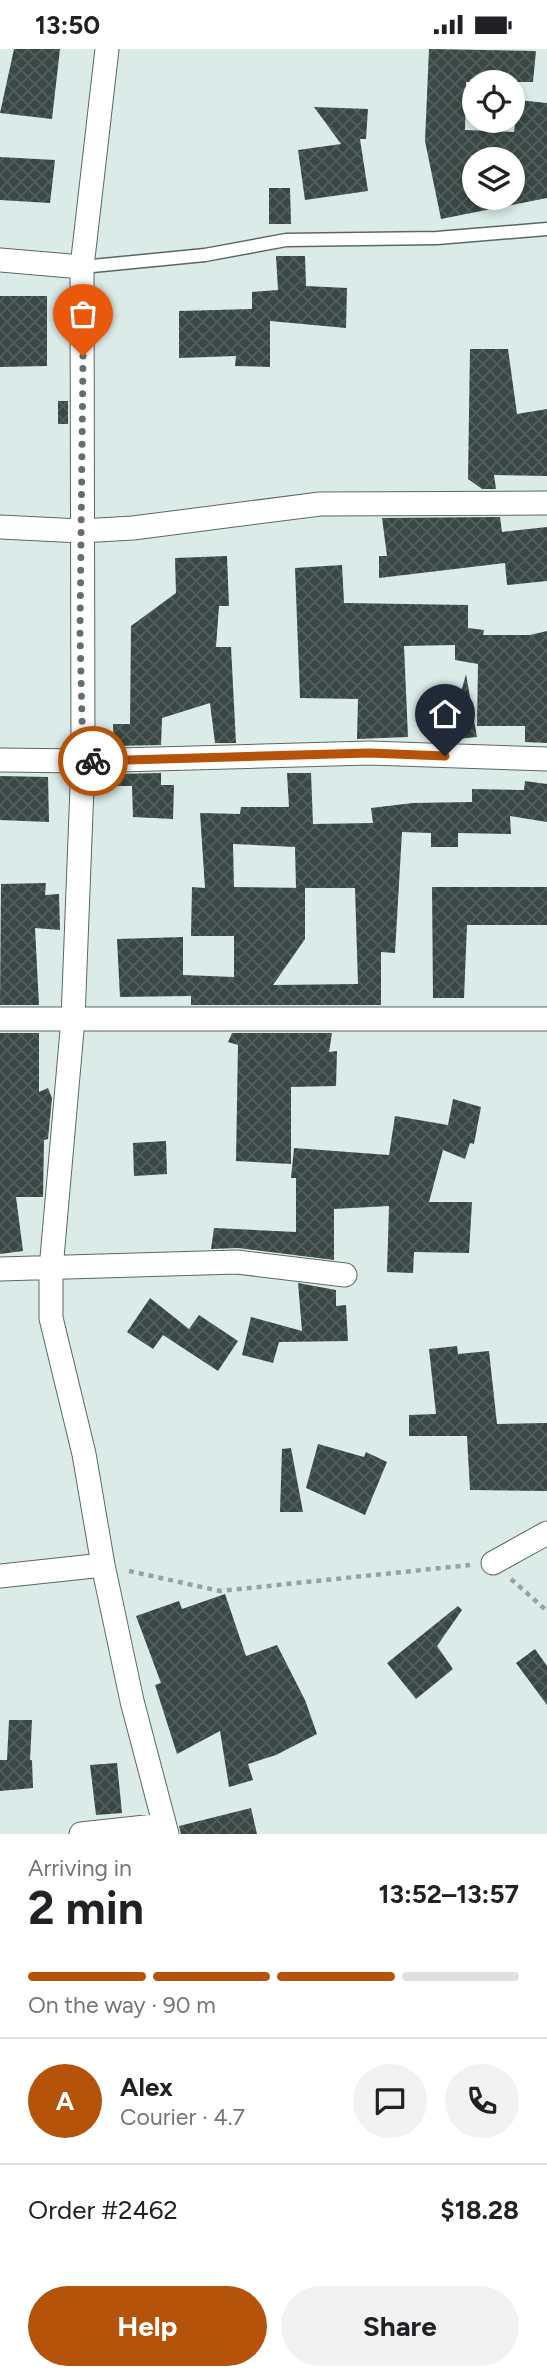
<!DOCTYPE html>
<meta charset="utf-8">
<style>
:root{--surface:#fff;--page:#f2f2f2;--text:#202124;--muted:#757577;--line:#e0e0e0;--accent:#b45309}
body{margin:0;font-family:Figtree,sans-serif;background:var(--page);color:var(--text);height:100vh;display:flex;flex-direction:column;font-size:26px;white-space:nowrap}
*{box-sizing:border-box;margin:0}
p{font-size:23px;color:var(--muted)}
.icon{flex:none;width:38px;height:38px;fill:none;stroke:currentColor;stroke-width:2;stroke-linecap:round;stroke-linejoin:round}
.map{position:relative;height:1785px;overflow:hidden}
.side{display:flex;flex-direction:column;background:var(--surface);flex:1}
.side>*{flex:none}
.controls{position:absolute;left:462px;top:21px;display:grid;gap:14px}
.controls a{display:grid;place-items:center;width:63px;height:63px;border-radius:50%;background:var(--surface);box-shadow:0 4px 10px #0003;font-size:35px}
.pin{position:absolute;display:grid;place-items:center;width:60px;height:60px;color:#fff;margin:-72px -30px;border-radius:50% 50% 50% 0;rotate:-45deg;box-shadow:0 0 7px #0007}
.pin .icon{rotate:45deg}
.courier{position:absolute;display:grid;place-items:center;width:70px;height:70px;margin:-35px;border:5px solid #b45309;border-radius:50%;background:#fff;color:#222;box-shadow:0 2px 9px #0007}
.overview em{font-style:normal;font-weight:700}
.overview div{display:flex;flex-direction:column-reverse}
.overview{display:flex;align-items:center;justify-content:space-between;height:119px;padding:0 28px}
h1{font-size:46px;font-weight:700;line-height:52px}
.bar{display:grid;grid-template-columns:repeat(4,1fr);gap:10px 7px;align-content:center;height:84px;padding:0 28px}
.bar i{height:9px;border-radius:5px;background:var(--line)}
.bar .current{background:var(--accent)}
.bar p{grid-column:span 4}
.line{display:flex;align-items:center;gap:18px;padding:0 28px;border-top:2px solid var(--line)}
.line div{flex:1}
.round{display:grid;place-items:center;flex:none;width:74px;height:74px;border-radius:37px;background:var(--page)}
.action{display:flex;gap:14px;margin-top:auto;padding:14px 28px}
.action a{flex:1;height:80px;border-radius:42px;background:var(--accent);color:#fff;font-size:28px;font-weight:700;line-height:80px;text-align:center}
.action a+a{background:var(--page);color:var(--text)}
.status{display:flex;justify-content:space-between;align-items:center;height:49px;padding:0 35px;background:var(--surface);direction:ltr}
.status svg{height:19px;fill:currentColor}
.map>svg:first-child{display:block}
.building{fill:url(#building-cross-hatch);fill-rule:evenodd}
.lines{fill:none;stroke-linecap:round;stroke-linejoin:round}
.lane-casing{stroke:#596866;stroke-width:15}
.street-casing{stroke:#596866;stroke-width:25}
.path{stroke:#96a3a1;stroke-width:4.5;stroke-dasharray:5 5;stroke-linecap:butt}
.lane{stroke:#fff;stroke-width:12}
.street{stroke:#fff;stroke-width:23}
.done{stroke:#646e6c;stroke-width:7;stroke-dasharray:0 12.6}
.route{stroke:#b45309;stroke-width:9}
</style>
<div class="status"><b>13:50</b><svg viewBox="0 0 49 12"><path d="M0 12V9h3v3zM5 12V6h3v6zM10 12V3h3v9zM15 12V0h3v12zM26 1h20v11H26zM47 4h2v5h-2z"/></svg></div>
<div class="map">
<svg width="547" height="1785" viewBox="0 0 547 1785">
<defs>
<pattern id="building-cross-hatch" width="8" height="8" patternUnits="userSpaceOnUse" patternTransform="scale(1.75)"><rect width="8" height="8" fill="#394745"/><path d="M0 0l8 8M0 8l8-8" fill="none" stroke="#535f5d"/></pattern>
</defs>
<rect width="100%" height="100%" fill="#daebe8"/>
<!-- building -->
<path class="building" d="M14,0H60L52,70L0,64Z
M429,0L536,2L533,33H466L465,81L514,83L518,51L547,54V149L441,170L425,92ZM474,110H513V149H474Z
M314,58L368,60L366,90H360L368,142L305,151L298,101L341,95Z
M0,108L55,111L50,154L0,151Z
M269,139H290L291,175H269Z
M276,207H305L306,237L347,239L346,279L270,272V318L235,317L236,307L179,309V262L252,260V243L278,241Z
M0,247H47V317L0,318Z
M470,300H508L517,365L547,360V427L494,426L496,440H482L468,430Z
M58,352H68V375H58Z
M500,468L502,483L547,478V532L507,536L505,514L379,529V507H387L382,469Z
M227,507L229,557H219L216,598H231L236,694H215L210,654L162,669L161,696L114,697L113,675H130L131,577L176,544L175,509Z
M342,516L344,554L468,556V579L484,581L483,586H530L547,582V694L525,693V677H477L478,615L455,611V596L404,597L408,688L357,690L358,650L300,649L295,519Z
M466,625L477,688L448,691Z
M161,724V736H174L173,770L133,768L132,737H115V725Z
M287,724H311L313,775L373,774L371,759L413,754L472,753V740L524,741L525,732L547,735V773L510,767L511,785L458,784V798H431V784L402,783L395,904L381,903V956H191V947L120,948L117,890L183,888V926L234,928V887H191L192,838L205,839L200,764L240,765L241,758H289ZM233,795L295,798L296,839H355L358,935L273,936L305,890V839L234,838Z
M0,727L48,728L49,773L0,771Z
M46,834L45,846L59,845L60,881L35,879L39,956H0L1,835Z
M432,838H547V876H467L464,949H433Z
M0,984H39V1043L48,1039L52,1049L48,1090L44,1091L43,1148H16L23,1202L0,1205Z
M232,984H332L329,1003L337,1002L336,1037L291,1038V1115L236,1112L238,996L228,993Z
M453,1050L481,1058L474,1095L470,1094L465,1110L443,1101L429,1153H472L469,1204L414,1203L413,1224L387,1223L389,1157L334,1160V1211L238,1199L211,1200L214,1179L296,1183V1129H291L294,1099L389,1106L395,1067L448,1076Z
M166,1092L167,1125L134,1127L133,1094Z
M298,1234L336,1241V1257L346,1256L348,1292L279,1293L273,1314L242,1306L251,1268L302,1282Z
M150,1249L189,1280L199,1266L238,1292L218,1322L163,1286L153,1300L127,1283Z
M457,1297L458,1305L489,1302L497,1375L547,1374V1442L470,1441L467,1387H409V1366L436,1365L429,1300Z
M318,1395L364,1408L366,1403L387,1413L365,1466L306,1439Z
M291,1399L303,1463H280L282,1400Z
M225,1545L246,1607L277,1596L305,1651L317,1685L276,1706L248,1715L253,1731L229,1738L220,1682L177,1705L155,1636L161,1634L136,1567L179,1552L182,1560Z
M458,1557L462,1561L437,1597L453,1620L416,1650L387,1614Z
M535,1600L547,1617V1656L516,1614Z
M9,1671H32L30,1711H32L33,1739L0,1742V1711H7Z
M117,1714L122,1764L96,1766L90,1716Z
M251,1759L257,1785H181L179,1777Z"/>
<g class="lines">
<!-- lane casing -->
<g class="lane-casing">
<path id="lane" d="M82,218L205,206L286,191L437,189L547,180"/>
</g>
<!-- street casing -->
<g class="street-casing">
<path id="street" d="M107,0L82,218L83,712L73,970L51,1220V1269L84,1405L103,1516L132,1652L167,1785
M0,211L82,218
M0,478L81,482L133,479L320,455L547,454
M0,711L83,712L369,704L547,710
M0,970H547
M0,1220L237,1213L345,1226
M493,1514L547,1484
M0,1527L103,1516
M81,1785L164,1776"/>
</g>
<!-- path -->
<path class="path" d="M129,1522L220,1542L470,1516
M511,1530L547,1562"/>
<!-- lane -->
<use href="#lane" class="lane"/>
<!-- street -->
<use href="#street" class="street"/>
</g>
<g class="lines">
<!-- done -->
<path class="done" d="M83,307L80,584L83,712H93"/>
<!-- route -->
<path class="route" d="M93,712L369,704L445,707"/>
</g>
</svg>
<div class="controls">
<a><svg class="icon" aria-label="locate" viewBox="0 0 24 24"><circle cx="12" cy="12" r="6"/><path d="M12 2v4M12 18v4M2 12h4M18 12h4"/></svg></a>
<a><svg class="icon" aria-label="layers" viewBox="0 0 24 24"><path d="M12 4l9 5-9 5-9-5zM3 14l9 5 9-5"/></svg></a>
</div>
<div class="pin" style="left:83px;top:307px;background:#ea580c"><svg class="icon" aria-label="bag" viewBox="0 0 24 24"><path d="M5 8h14l-1 12H6zM9 8a3 3 0 0 1 6 0"/></svg></div>
<div class="pin" style="left:445px;top:707px;background:#1f2937"><svg class="icon" aria-label="home" viewBox="0 0 24 24"><path d="M3 11l9-7 9 7M6 9v11h12V9"/></svg></div>
<div class="courier" style="left:93px;top:712px"><svg class="icon" aria-label="bike" viewBox="0 0 24 24"><circle cx="6" cy="16" r="4"/><circle cx="18" cy="16" r="4"/><path d="M6 16l4-8h5l3 8M10 8l3 8H6M13 5h3"/></svg></div>
</div>
<section class="side">
<div class="overview"><div><h1>2 min</h1><p>Arriving in</p></div><em>13:52–13:57</em></div>
<div class="bar"><i class="current"></i><i class="current"></i><i class="current"></i><i></i><p>On the way · 90 m</p></div>
<div class="line" style="height:126px"><b class="round" style="background:var(--accent);color:#fff">A</b><div><b>Alex</b><p>Courier · 4.7</p></div><a class="round"><svg class="icon" aria-label="chat" viewBox="0 0 24 24"><path d="M4 5h16v11H9l-5 4z"/></svg></a><a class="round"><svg class="icon" aria-label="phone" viewBox="0 0 24 24"><path d="M5 4h4l2 5-3 2q2 4 5 5l2-3 5 2v4C11 20 4 13 5 4z"/></svg></a></div>
<div class="line" style="height:91px"><div>Order #2462</div><b>$18.28</b></div>
<div class="action"><a>Help</a><a>Share</a></div>
</section>
